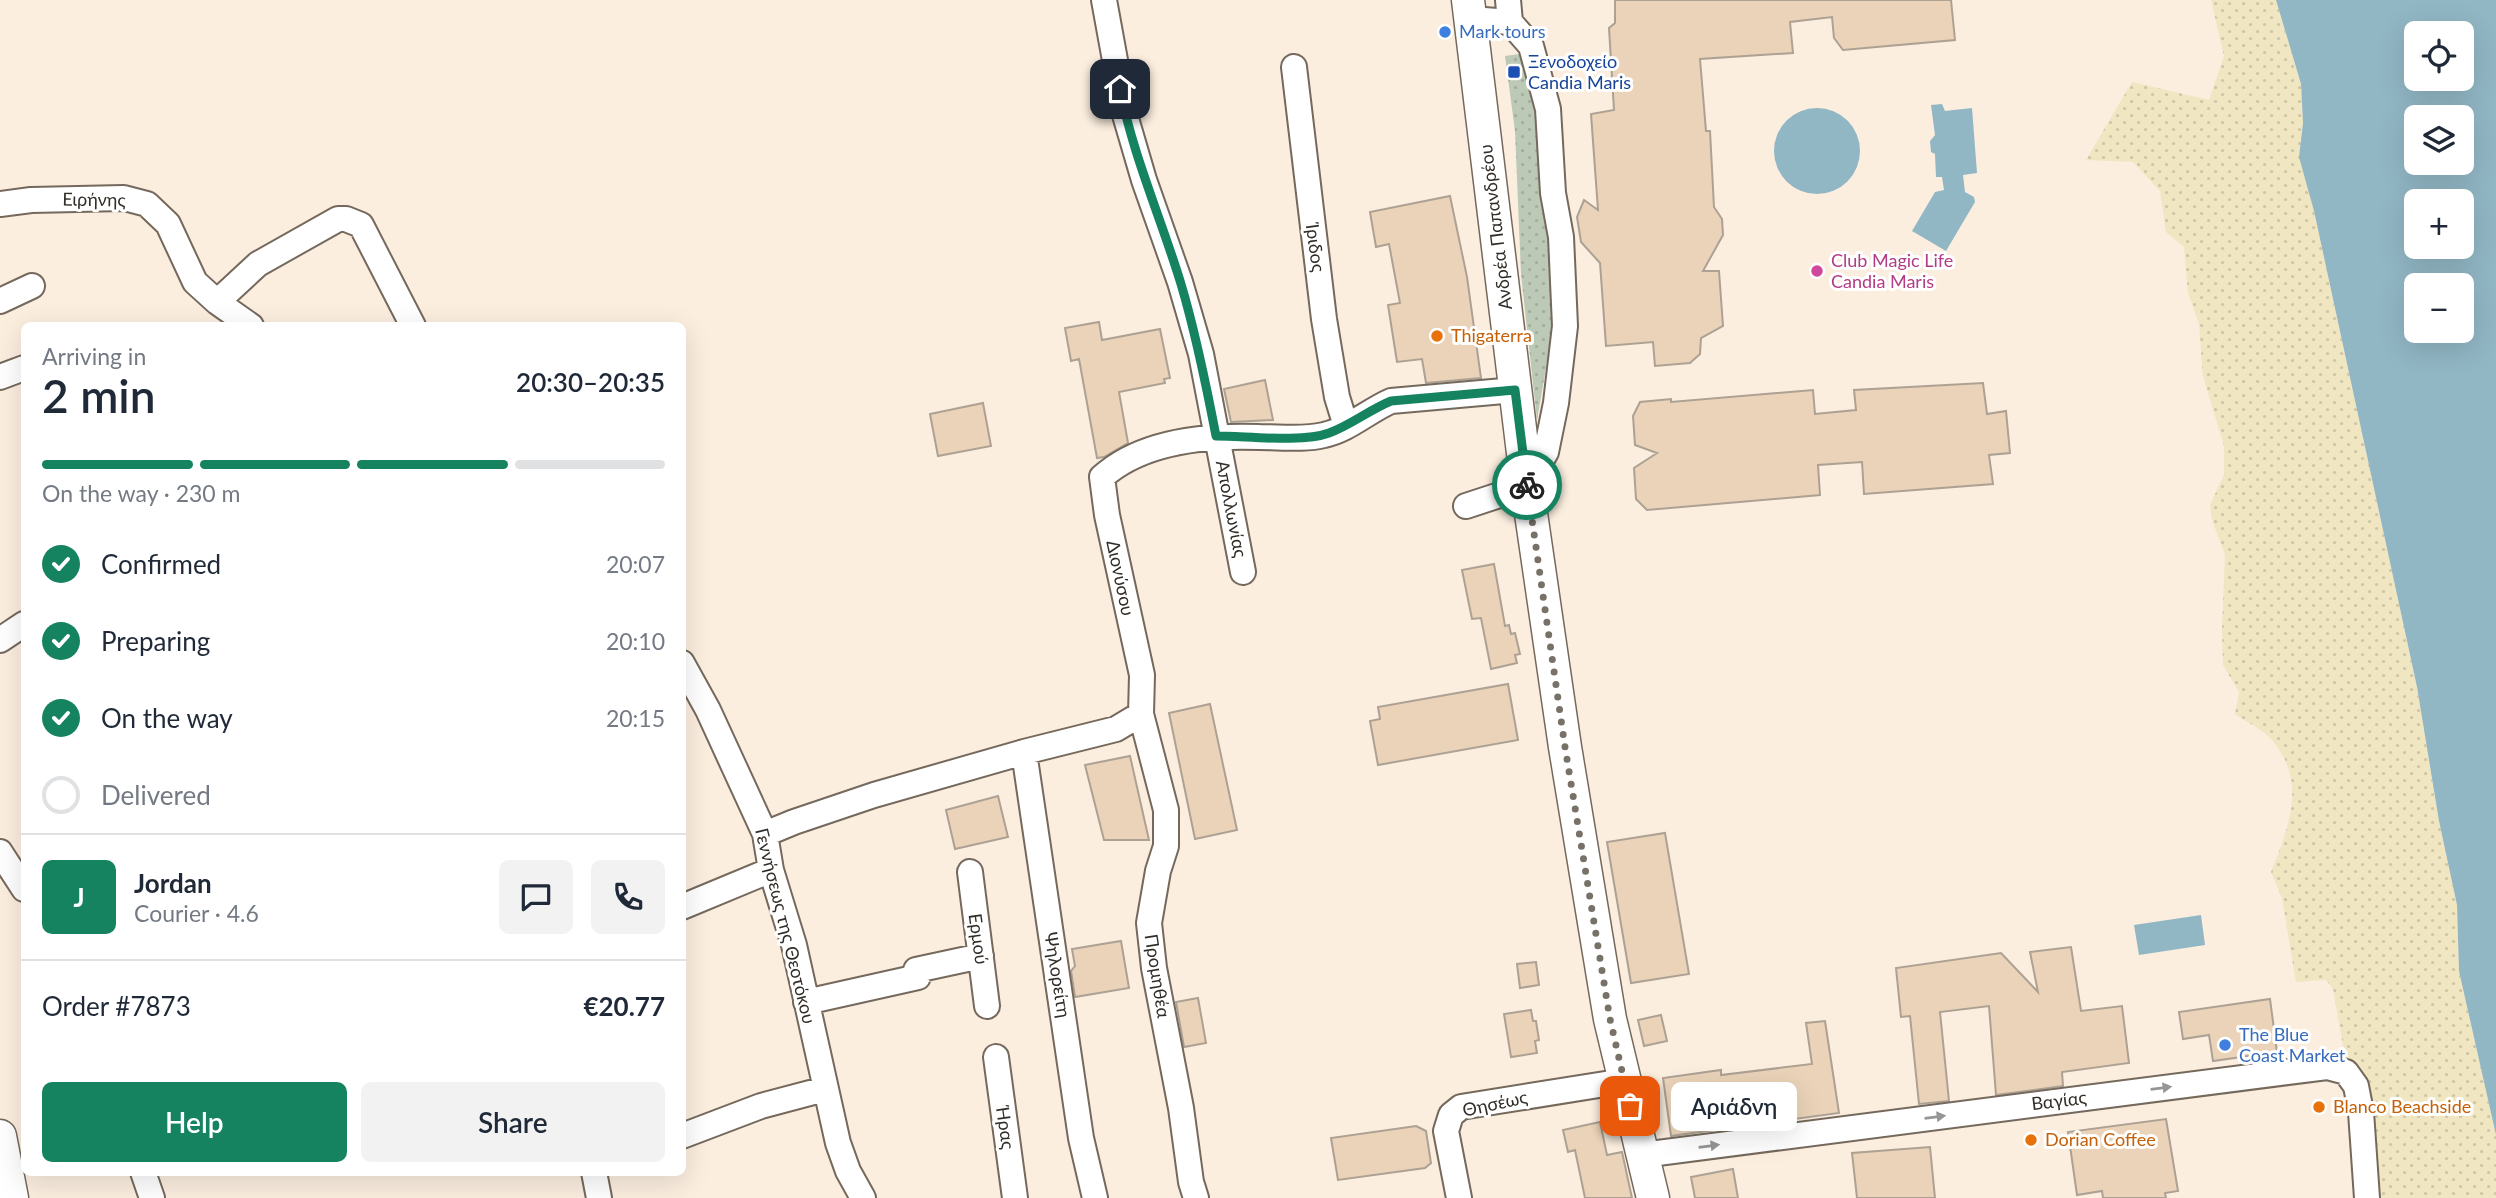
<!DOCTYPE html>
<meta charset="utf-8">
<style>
:root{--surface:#fff;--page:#f2f2f3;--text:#1f2937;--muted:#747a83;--line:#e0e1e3;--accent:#158360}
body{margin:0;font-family:Lato,sans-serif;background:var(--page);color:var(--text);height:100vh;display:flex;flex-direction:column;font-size:26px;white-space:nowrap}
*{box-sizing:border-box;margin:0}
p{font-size:23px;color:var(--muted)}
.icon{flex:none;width:38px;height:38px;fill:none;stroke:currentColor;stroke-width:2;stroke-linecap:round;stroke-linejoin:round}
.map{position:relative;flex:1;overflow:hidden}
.panel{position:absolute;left:21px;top:322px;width:665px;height:854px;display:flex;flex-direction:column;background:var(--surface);border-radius:10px;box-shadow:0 7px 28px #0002}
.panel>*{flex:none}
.tools{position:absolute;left:2404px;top:21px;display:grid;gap:14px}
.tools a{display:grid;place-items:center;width:70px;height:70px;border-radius:10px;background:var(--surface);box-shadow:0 7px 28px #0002;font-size:35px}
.pin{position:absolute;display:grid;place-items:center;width:60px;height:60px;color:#fff;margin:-30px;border-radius:14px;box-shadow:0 4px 10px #0006}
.courier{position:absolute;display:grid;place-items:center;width:70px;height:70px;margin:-35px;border:5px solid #158360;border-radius:50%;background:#fff;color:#222;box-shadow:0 2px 9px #0007}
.bubble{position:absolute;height:49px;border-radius:10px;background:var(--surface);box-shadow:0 7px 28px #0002;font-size:23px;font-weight:600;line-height:49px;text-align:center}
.overview em{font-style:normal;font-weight:600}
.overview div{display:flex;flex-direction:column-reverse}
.overview{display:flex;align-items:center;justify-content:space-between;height:119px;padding:0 21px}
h1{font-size:46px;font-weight:600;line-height:52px}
.bar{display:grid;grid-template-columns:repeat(4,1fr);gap:10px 7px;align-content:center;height:84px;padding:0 21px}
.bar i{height:9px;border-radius:5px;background:var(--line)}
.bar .on{background:var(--accent)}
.bar p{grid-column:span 4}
.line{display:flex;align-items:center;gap:18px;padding:0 21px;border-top:2px solid var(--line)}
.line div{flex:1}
.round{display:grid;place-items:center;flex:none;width:74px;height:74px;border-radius:10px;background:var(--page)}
ol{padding:0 21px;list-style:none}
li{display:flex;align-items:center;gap:21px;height:77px}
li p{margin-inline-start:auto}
li .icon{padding:7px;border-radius:50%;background:var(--accent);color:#fff;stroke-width:4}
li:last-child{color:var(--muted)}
li i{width:38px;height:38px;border:4px solid var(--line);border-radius:50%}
.action{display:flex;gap:14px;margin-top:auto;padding:14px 21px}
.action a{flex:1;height:80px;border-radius:10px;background:var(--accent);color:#fff;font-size:28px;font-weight:600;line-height:80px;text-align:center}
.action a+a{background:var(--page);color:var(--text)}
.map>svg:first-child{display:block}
.green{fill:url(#green-dots)}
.sand{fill:url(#sand-dots)}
.water{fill:#91b6c4;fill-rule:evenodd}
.building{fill:#ead3b8;stroke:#ada194;stroke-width:2}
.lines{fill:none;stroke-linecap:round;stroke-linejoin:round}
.minor-casing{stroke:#74695c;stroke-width:28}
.major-casing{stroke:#74695c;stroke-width:35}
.minor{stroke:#fff;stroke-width:24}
.major{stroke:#fff;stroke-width:32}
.oneway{fill:#989694}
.done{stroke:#787168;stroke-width:7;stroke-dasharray:0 12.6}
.route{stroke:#158360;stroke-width:9}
.shop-dot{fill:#3f7fe0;stroke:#fff;stroke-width:2.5}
.transit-dot{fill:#1a4fb4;stroke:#fff;stroke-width:2.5}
.hotel-dot{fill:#d1479c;stroke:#fff;stroke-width:2.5}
.food-dot{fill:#e8710a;stroke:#fff;stroke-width:2.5}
.labels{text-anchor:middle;stroke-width:6;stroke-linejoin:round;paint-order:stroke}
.shop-label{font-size:18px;fill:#366cbe;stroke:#fff;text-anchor:start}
.transit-label{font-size:18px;fill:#164399;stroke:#fff;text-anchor:start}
.street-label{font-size:18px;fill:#322d28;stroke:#fff}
.hotel-label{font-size:18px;fill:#b23c85;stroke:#fff;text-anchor:start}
.food-label{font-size:18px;fill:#c56008;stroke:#fff;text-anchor:start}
</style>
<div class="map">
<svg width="2496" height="1198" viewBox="0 0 2496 1198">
<defs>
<pattern id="green-dots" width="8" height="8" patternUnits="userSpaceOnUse" patternTransform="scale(1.75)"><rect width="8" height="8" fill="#bcc9b6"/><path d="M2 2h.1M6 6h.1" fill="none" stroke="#a2ad9c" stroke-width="1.8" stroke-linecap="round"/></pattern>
<pattern id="sand-dots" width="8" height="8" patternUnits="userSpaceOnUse" patternTransform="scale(1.75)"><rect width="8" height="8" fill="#f0e6c1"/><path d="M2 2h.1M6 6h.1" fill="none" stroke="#cec6a6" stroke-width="1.8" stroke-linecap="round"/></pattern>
</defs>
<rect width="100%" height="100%" fill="#fbeedf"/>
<!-- green -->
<path class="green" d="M1519,54L1532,78L1546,190L1554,322L1537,420L1521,274L1515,131L1505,56Z"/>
<!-- sand -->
<path class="sand" d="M2211,0H2276L2301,84L2303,123L2300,157L2314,211L2417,687L2439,821L2457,905L2459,971L2496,1135V1198H2370L2333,989L2326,980L2296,982L2282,898L2271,872C2289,828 2308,780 2271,739C2262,729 2246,722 2235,714L2239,692L2223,665L2222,631L2225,555L2212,520L2210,505L2224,475V446L2203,376L2199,324L2188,293L2184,247L2166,232L2160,191L2133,162L2086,160L2132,82L2209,100L2224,56Z"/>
<!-- water -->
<path class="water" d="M2276,0H2496V1135L2459,971L2457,905L2439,821L2417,687L2314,211L2299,157L2303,123L2301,84ZM2417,33H2462V79H2417ZM2417,117H2462V163H2417ZM2462,201V247H2417V201ZM2417,285H2462V331H2417Z
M1942,104L1945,111L1972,108L1977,173L1963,175L1965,192L1974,197L1975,202L1946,251L1912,231L1935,192L1944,190L1942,177H1936L1935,154L1931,152L1930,141L1935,135L1931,105Z
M1774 151a43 43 0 1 1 86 0a43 43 0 1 1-86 0Z
M2201,915L2205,945L2139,955L2134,925Z"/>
<!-- building -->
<path class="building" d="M1615,0H1951L1955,40L1843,50L1834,38L1832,17L1790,22L1793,53L1700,59L1706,131H1710L1714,207L1722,219L1723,235L1703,271H1719L1723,326L1701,338L1700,354L1690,363L1655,366L1653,342L1606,346L1600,263L1581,242L1577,217L1584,200L1598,210L1591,114L1614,110L1609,28L1615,23Z
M1450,196L1467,277L1481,378L1426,383L1422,359L1397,362L1388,305L1400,303L1389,244L1376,247L1370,212Z
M1099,322L1102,340L1160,329L1170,378L1164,379L1165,383L1119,392L1128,443L1104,457L1097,458L1079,359L1071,361L1065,328Z
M1265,380L1273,420L1231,422L1224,389Z
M1983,383L1987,414L2006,411L2010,453L1989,455L1993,484L1864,494L1862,462L1818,465L1820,495L1647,510L1636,499L1634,468L1657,453L1635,445L1633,416L1640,402L1671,399V402L1813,390L1815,414L1856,410L1854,390Z
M983,403L991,446L938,456L930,414Z
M1494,564L1505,626L1509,625L1511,634L1515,633L1520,654L1515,655L1517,663L1491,669L1481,618L1472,619L1462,570Z
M1508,684L1518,740L1378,765L1370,721L1380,719L1378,707Z
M1210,704L1237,830L1195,839L1169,713Z
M1130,756L1149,840H1104L1085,765Z
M998,796L1008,837L955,849L946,810Z
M1665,833L1689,974L1631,983L1607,842Z
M1121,941L1129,988L1075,997L1071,971L1075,966L1072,949Z
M2071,947L2081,1011L2122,1006L2129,1063L2062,1072L2063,1086L1996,1095L1989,1006L1940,1012L1949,1101L1919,1104L1910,1016L1901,1017L1896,968L2001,953L2038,992L2030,952Z
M1536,962L1539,985L1520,988L1517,964Z
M1198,998L1206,1043L1184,1047L1176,1002Z
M2270,999L2277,1052L2213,1061L2209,1035L2183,1039L2179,1012Z
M1531,1010L1533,1021H1536L1539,1040L1535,1041L1537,1053L1511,1057L1504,1014Z
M1661,1015L1667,1041L1644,1046L1638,1020Z
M1825,1021L1839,1113L1671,1136L1663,1078L1721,1070V1075L1812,1064L1806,1023Z
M2166,1119L2178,1191L2165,1193L2166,1198H2103L2102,1191L2077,1195L2068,1132Z
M1600,1122L1607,1155L1622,1152L1632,1198H1585L1575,1150L1568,1152L1563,1130Z
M1416,1126L1426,1131L1431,1163L1425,1168L1338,1180L1331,1138Z
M1930,1147L1935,1198H1857L1852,1153Z
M1733,1169L1738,1198H1695L1691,1177Z"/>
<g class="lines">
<!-- minor casing -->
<g class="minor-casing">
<path id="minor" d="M1104,0L1125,115L1144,180L1180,282L1201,354L1243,572
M1508,0L1510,22
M1294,67L1324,319L1337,397L1346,426
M0,204L31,200L124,198L147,204L168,224L195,282L217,302L251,326
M0,301L32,286
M217,302L258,264L338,219H346L361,225L413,326
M0,377L24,368
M1466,506L1527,486L1546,452L1556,403L1565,326L1561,237L1553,193L1548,109L1531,46L1510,22L1471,19
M0,640L24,624
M682,663L708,710L765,834L771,870L794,945L838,1143L848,1171L863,1198
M1141,714L1166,810V846L1158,871L1149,923L1154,968L1181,1108L1191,1182L1196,1198
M1024,752L1081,1138L1095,1198
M765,834L794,822L874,795L1024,752L1116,729L1141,714L1142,675L1107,515L1102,477C1143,440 1207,435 1260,437C1281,437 1304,440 1324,435C1348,430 1368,411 1391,401L1515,390
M0,852L24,889
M970,872L987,1006
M682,907L771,870
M806,1002L918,977L916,970L981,956
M996,1057L1015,1198
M682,1136L761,1106L825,1089
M1642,1155L2327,1067L2346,1072L2356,1086L2361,1112L2367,1198
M143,1172L152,1198
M594,1172L599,1198
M1459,1198L1446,1131L1451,1115L1461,1107L1624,1081"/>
</g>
<!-- major casing -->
<g class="major-casing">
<path id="major" d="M1468,0L1527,486L1565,747L1610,1019L1653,1198
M0,1136L12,1198"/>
</g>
<!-- minor -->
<use href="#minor" class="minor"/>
<!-- major -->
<use href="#major" class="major"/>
</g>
<!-- one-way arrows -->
<defs><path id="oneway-solid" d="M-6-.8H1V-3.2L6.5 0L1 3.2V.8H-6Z" transform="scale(1.75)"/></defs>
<g class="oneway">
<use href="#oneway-solid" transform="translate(2161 1088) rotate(-7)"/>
<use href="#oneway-solid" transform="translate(1935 1117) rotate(-7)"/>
<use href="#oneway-solid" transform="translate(1709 1146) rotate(-7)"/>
</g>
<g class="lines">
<!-- done -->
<path class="done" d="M1527,485L1565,747L1610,1019L1630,1106"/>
<!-- route -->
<path class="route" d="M1120,89C1133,156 1161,218 1181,284C1196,334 1206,384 1216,436C1246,436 1302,443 1329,433C1351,425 1369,410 1391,401L1515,390L1527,485"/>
</g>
<!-- markers -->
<g class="shop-dot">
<circle cx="1445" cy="32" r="7"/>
<circle cx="2225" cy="1045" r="7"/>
</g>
<rect class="transit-dot" x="1507" y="65" width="14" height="14" rx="3.5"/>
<circle class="hotel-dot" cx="1817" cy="271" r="7"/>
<g class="food-dot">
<circle cx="1437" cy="336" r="7"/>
<circle cx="2319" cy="1107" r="7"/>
<circle cx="2031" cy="1140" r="7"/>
</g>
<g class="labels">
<!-- shop labels -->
<g class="shop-label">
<text x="1459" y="38">Mark tours</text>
<text x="2239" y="1041">The Blue<tspan x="2239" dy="21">Coast Market</tspan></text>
</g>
<!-- transit labels -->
<g class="transit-label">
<text x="1528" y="68">Ξενοδοχείο<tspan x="1528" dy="21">Candia Maris</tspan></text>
</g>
<!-- street labels -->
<g class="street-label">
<text transform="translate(94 200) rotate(1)" y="6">Ειρήνης</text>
<text transform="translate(1496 227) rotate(-97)" y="6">Ανδρέα Παπανδρέου</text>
<text transform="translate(1315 248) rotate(82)" y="6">Ίριδος</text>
<text transform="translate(1231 509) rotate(79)" y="6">Απολλωνίας</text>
<text transform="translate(1120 578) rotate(78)" y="6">Διονύσου</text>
<text transform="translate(785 926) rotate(76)" y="6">Γεννήσεως της Θεοτόκου</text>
<text transform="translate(978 939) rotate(82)" y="6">Ερμού</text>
<text transform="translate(1057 975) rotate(81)" y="6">Ψηλορείτη</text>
<text transform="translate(1157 976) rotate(81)" y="6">Προμηθέα</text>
<text transform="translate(2059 1101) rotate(-7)" y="6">Βαγίας</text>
<text transform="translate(1495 1104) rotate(-12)" y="6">Θησέως</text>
<text transform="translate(1005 1128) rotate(82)" y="6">Ήρας</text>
</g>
<!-- hotel labels -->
<g class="hotel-label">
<text x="1831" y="267">Club Magic Life<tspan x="1831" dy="21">Candia Maris</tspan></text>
</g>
<!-- food labels -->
<g class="food-label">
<text x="1451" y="342">Thigaterra</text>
<text x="2333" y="1113">Blanco Beachside</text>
<text x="2045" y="1146">Dorian Coffee</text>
</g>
</g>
</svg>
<div class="tools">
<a><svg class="icon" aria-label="locate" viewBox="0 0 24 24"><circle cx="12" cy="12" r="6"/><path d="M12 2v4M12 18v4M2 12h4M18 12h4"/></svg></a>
<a><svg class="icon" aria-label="layers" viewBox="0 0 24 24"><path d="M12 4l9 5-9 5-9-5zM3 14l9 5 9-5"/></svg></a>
<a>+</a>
<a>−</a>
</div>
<div class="pin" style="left:1630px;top:1106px;background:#ea580c"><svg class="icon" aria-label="bag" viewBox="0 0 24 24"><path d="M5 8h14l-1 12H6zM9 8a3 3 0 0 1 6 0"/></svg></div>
<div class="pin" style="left:1120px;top:89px;background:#1f2937"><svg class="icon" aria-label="home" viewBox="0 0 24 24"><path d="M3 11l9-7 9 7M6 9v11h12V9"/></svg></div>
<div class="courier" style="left:1527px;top:485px"><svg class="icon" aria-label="bike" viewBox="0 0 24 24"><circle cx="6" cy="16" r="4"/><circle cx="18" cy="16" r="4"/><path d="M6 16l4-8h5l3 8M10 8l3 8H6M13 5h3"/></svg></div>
<div class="bubble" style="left:1671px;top:1082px;width:126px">Αριάδνη</div>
<section class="panel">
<div class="overview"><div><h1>2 min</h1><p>Arriving in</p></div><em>20:30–20:35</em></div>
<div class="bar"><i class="on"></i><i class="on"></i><i class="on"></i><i></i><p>On the way · 230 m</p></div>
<ol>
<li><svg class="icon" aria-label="check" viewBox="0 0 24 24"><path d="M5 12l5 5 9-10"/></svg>Confirmed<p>20:07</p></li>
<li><svg class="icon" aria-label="check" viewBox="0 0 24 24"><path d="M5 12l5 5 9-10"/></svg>Preparing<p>20:10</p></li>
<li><svg class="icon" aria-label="check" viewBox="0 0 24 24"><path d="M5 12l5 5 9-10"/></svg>On the way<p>20:15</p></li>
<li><i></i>Delivered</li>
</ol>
<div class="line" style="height:126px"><b class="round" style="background:var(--accent);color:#fff">J</b><div><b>Jordan</b><p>Courier · 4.6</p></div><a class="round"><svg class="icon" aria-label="chat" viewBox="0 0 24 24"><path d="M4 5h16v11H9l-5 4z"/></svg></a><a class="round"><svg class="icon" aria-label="phone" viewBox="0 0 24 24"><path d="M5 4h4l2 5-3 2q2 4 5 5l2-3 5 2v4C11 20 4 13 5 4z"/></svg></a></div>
<div class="line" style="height:91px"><div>Order #7873</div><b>€20.77</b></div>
<div class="action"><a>Help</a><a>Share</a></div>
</section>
</div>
